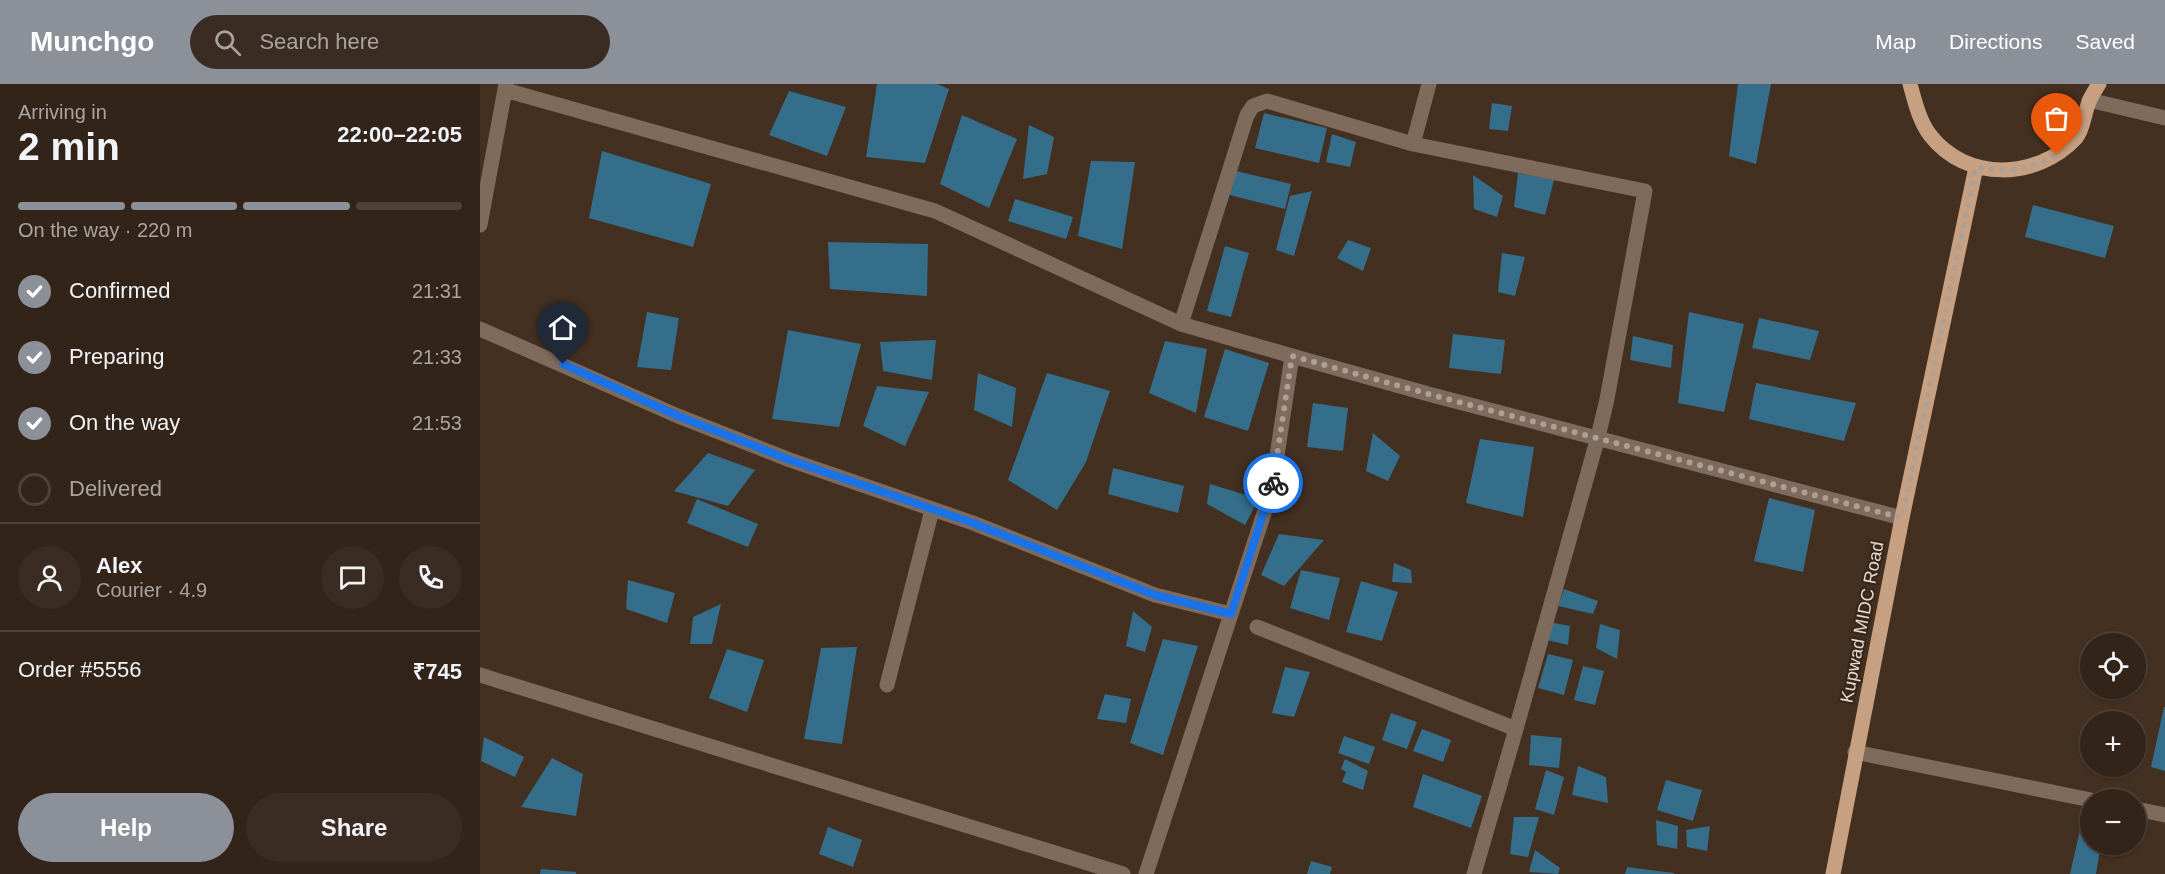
<!DOCTYPE html>
<meta charset="utf-8">
<style>
:root{--surface:#322419;--page:#3a2c22;--text:#f1f3f6;--muted:#a8a4a2;--line:#4d4138;--accent:#8c9099}
body{margin:0;font-family:Helvetica,sans-serif;background:var(--page);color:var(--text);height:100vh;display:flex;flex-direction:column;font-size:22px;white-space:nowrap}
*{box-sizing:border-box;margin:0}
p{font-size:20px;color:var(--muted)}
.icon{flex:none;width:33px;height:33px;fill:none;stroke:currentColor;stroke-width:2;stroke-linecap:round;stroke-linejoin:round}
.map{position:relative;flex:1;overflow:hidden}
.details{display:flex;flex-direction:column;background:var(--surface);width:480px}
.details>*{flex:none}
.tools{position:absolute;left:1600px;top:549px;display:grid;gap:12px}
.tools a{display:grid;place-items:center;width:66px;height:66px;border-radius:50%;background:var(--surface);box-shadow:0 2px 4px #0004,0 0 0 2px var(--line);font-size:30px}
.pin{position:absolute;display:grid;place-items:center;width:51px;height:51px;color:#fff;margin:-62px -26px;border-radius:50% 50% 50% 0;rotate:-45deg;box-shadow:0 0 6px #0007}
.pin .icon{rotate:45deg}
.courier{position:absolute;display:grid;place-items:center;width:60px;height:60px;margin:-30px;border:4px solid #1a73e8;border-radius:50%;background:#fff;color:#222;box-shadow:0 2px 8px #0007}
.overview em{font-style:normal;font-weight:600}
.overview div{display:flex;flex-direction:column-reverse}
.overview{display:flex;align-items:center;justify-content:space-between;height:102px;padding:0 18px}
h1{font-size:39px;font-weight:600;line-height:45px}
.bar{display:grid;grid-template-columns:repeat(4,1fr);gap:9px 6px;align-content:center;height:72px;padding:0 18px}
.bar i{height:8px;border-radius:4px;background:var(--line)}
.bar .selected{background:var(--accent)}
.bar p{grid-column:span 4}
.line{display:flex;align-items:center;gap:15px;padding:0 18px;border-top:2px solid var(--line)}
.line div{flex:1}
.round{display:grid;place-items:center;flex:none;width:63px;height:63px;border-radius:32px;background:var(--page)}
ol{padding:0 18px;list-style:none}
li{display:flex;align-items:center;gap:18px;height:66px}
li p{margin-inline-start:auto}
li .icon{padding:6px;border-radius:50%;background:var(--accent);color:#fff;stroke-width:4}
li:last-child{color:var(--muted)}
li i{width:33px;height:33px;border:3px solid var(--line);border-radius:50%}
.button{display:flex;gap:12px;margin-top:auto;padding:12px 18px}
.button a{flex:1;height:69px;border-radius:36px;background:var(--accent);color:#fff;font-size:24px;font-weight:600;line-height:69px;text-align:center}
.button a+a{background:var(--page);color:var(--text)}
header{display:flex;align-items:center;gap:36px;box-sizing:border-box;height:84px;padding:0 30px;background:var(--accent);color:#fff}
header strong{font-size:28px}
nav{display:flex;gap:33px;margin-inline-start:auto;font-size:21px}
.search{width:420px;height:54px;background:var(--page);display:flex;align-items:center;gap:15px;box-sizing:border-box;padding:0 21px;border-radius:33px;color:var(--muted);font-size:22px}
main{display:flex;flex:1;min-height:0}
.map>svg:first-child{display:block}
.building{fill:#356e8a}
.lines{fill:none;stroke-linecap:round;stroke-linejoin:round}
.minor{stroke:#7e6b5c;stroke-width:15}
.major{stroke:#c79f81;stroke-width:15}
.done{stroke:#ae9f94;stroke-width:6;stroke-dasharray:0 10.8}
.route{stroke:#1a73e8;stroke-width:8}
.labels{text-anchor:middle;stroke-width:4.5;stroke-linejoin:round;paint-order:stroke}
.street-label{font-size:18px;fill:#e7dbd2;stroke:#382618}
</style>
<header>
<strong>Munchgo</strong>
<div class="search"><svg class="icon" aria-label="search" viewBox="0 0 24 24"><circle cx="10" cy="10" r="6"/><path d="M15 15l6 6"/></svg>Search here</div>
<nav><a>Map</a><a>Directions</a><a>Saved</a></nav>
</header>
<main>
<section class="details">
<div class="overview"><div><h1>2 min</h1><p>Arriving in</p></div><em>22:00–22:05</em></div>
<div class="bar"><i class="selected"></i><i class="selected"></i><i class="selected"></i><i></i><p>On the way · 220 m</p></div>
<ol>
<li><svg class="icon" aria-label="check" viewBox="0 0 24 24"><path d="M5 12l5 5 9-10"/></svg>Confirmed<p>21:31</p></li>
<li><svg class="icon" aria-label="check" viewBox="0 0 24 24"><path d="M5 12l5 5 9-10"/></svg>Preparing<p>21:33</p></li>
<li><svg class="icon" aria-label="check" viewBox="0 0 24 24"><path d="M5 12l5 5 9-10"/></svg>On the way<p>21:53</p></li>
<li><i></i>Delivered</li>
</ol>
<div class="line" style="height:108px"><a class="round"><svg class="icon" aria-label="person" viewBox="0 0 24 24"><circle cx="12" cy="8" r="4"/><path d="M4 21q1-7 8-7t8 7"/></svg></a><div><b>Alex</b><p>Courier · 4.9</p></div><a class="round"><svg class="icon" aria-label="chat" viewBox="0 0 24 24"><path d="M4 5h16v11H9l-5 4z"/></svg></a><a class="round"><svg class="icon" aria-label="phone" viewBox="0 0 24 24"><path d="M5 4h4l2 5-3 2q2 4 5 5l2-3 5 2v4C11 20 4 13 5 4z"/></svg></a></div>
<div class="line" style="height:78px"><div>Order #5556</div><b>₹745</b></div>
<div class="button"><a>Help</a><a>Share</a></div>
</section>
<div class="map">
<svg width="1685" height="790" viewBox="0 0 1685 790">
<rect width="100%" height="100%" fill="#433021"/>
<!-- building -->
<path class="building" d="M397,0H457L469,5L445,79L386,73Z
M1258,0H1291L1276,80L1249,72Z
M309,7L366,23L347,72L289,51Z
M1012,19L1032,22L1028,47L1009,45Z
M784,29L847,44L839,79L775,64Z
M482,31L537,55L509,124L460,100Z
M549,41L574,53L567,90L543,95Z
M852,50L876,58L870,83L846,78Z
M122,67L231,100L213,163L109,134Z
M611,77L655,78L642,165L598,152Z
M752,86L811,100L805,125L746,110Z
M1038,89L1074,96L1065,131L1034,123Z
M993,91L1023,112L1017,133L994,125Z
M832,107L814,172L796,166L810,112Z
M535,115L593,133L586,155L528,137Z
M1553,121L1634,142L1625,174L1545,153Z
M868,156L891,164L883,187L857,174Z
M348,158L448,160L447,212L350,205Z
M745,162L769,169L751,233L727,227Z
M1022,169L1045,173L1035,212L1018,208Z
M167,228L199,234L191,286L157,283Z
M1209,228L1264,240L1244,328L1198,319Z
M1279,234L1339,247L1330,276L1272,264Z
M308,246L381,260L359,343L292,335Z
M973,250L1025,256L1021,290L969,284Z
M1153,252L1193,261L1191,284L1150,276Z
M456,256L452,296L403,287L400,258Z
M685,257L727,265L716,329L669,309Z
M745,265L789,279L768,347L724,333Z
M498,289L536,304L532,343L494,326Z
M567,289L630,307L606,378L577,426L528,396Z
M1276,299L1376,319L1364,357L1269,335Z
M397,302L449,308L425,362L383,342Z
M833,319L868,324L863,367L827,363Z
M893,349L920,372L908,397L886,387Z
M1000,355L1054,363L1043,433L986,419Z
M228,369L275,386L248,422L194,407Z
M633,384L704,402L698,429L628,410Z
M730,400L779,415L765,441L727,420Z
M1289,414L1335,426L1323,488L1274,477Z
M217,415L278,440L268,463L207,439Z
M799,450L844,456L804,502L781,491Z
M914,479L931,486L932,499L912,498Z
M821,486L860,494L849,536L810,524Z
M148,496L195,509L187,539L146,525Z
M881,497L918,508L902,557L866,548Z
M1084,505L1118,517L1113,530L1078,522Z
M241,520L232,560H210L213,533Z
M653,527L672,543L665,568L646,562Z
M1069,538L1090,542L1088,561L1067,556Z
M1120,540L1140,546L1137,575L1116,564Z
M683,555L718,562L683,671L650,659Z
M377,563L362,660L324,655L341,564Z
M247,565L284,576L267,628L229,614Z
M1068,570L1093,576L1084,611L1058,604Z
M1103,582L1124,587L1115,621L1094,616Z
M805,583L830,588L814,633L792,629Z
M625,610L651,615L646,639L617,635Z
M1684,623H1685V687L1671,683Z
M911,629L937,638L927,665L902,656Z
M942,645L971,656L963,678L933,667Z
M1051,651L1082,654L1079,684L1049,681Z
M864,652L895,663L889,680L858,669Z
M4,653L44,673L35,693L1,677Z
M72,674L103,690L96,732L41,723Z
M865,675L888,687L883,706L862,698L866,688L861,685Z
M1098,682L1126,693L1128,719L1092,711Z
M1066,686L1084,693L1074,731L1055,725Z
M943,690L1002,712L991,744L933,723Z
M1186,696L1222,706L1213,737L1177,726Z
M1034,733H1059L1048,773L1030,770Z
M1176,736L1198,742L1197,765L1177,761Z
M1230,742L1227,767L1207,763L1206,746Z
M348,743L382,756L373,783L339,770Z
M1600,746L1611,747V760H1621L1616,790H1590Z
M1055,766L1080,784L1078,790L1049,788Z
M831,777L852,783L850,790H827Z
M1147,783L1194,789V790H1145Z
M61,785L96,788V790H60Z"/>
<g class="lines">
<!-- minor -->
<path class="minor" d="M25,6L455,127L701,240L812,272L792,405L666,790
M1609,16L1685,34
M933,60L949,0
M0,141L26,0
M701,240L767,31L773,22L787,17L933,60L1165,107L1127,315L1118,353L1036,645L994,790
M0,245L198,332L310,376L493,439L675,511L751,530
M812,272L952,311L1422,434
M777,543L1036,645
M0,591L643,790
M407,601L452,426
M1375,668L1611,716
M1656,725L1685,731"/>
<!-- major -->
<path class="major" d="M1430,0C1435,18 1439,36 1450,51C1486,98 1557,96 1596,54C1604,45 1604,27 1610,16C1612,10 1616,5 1619,0
M1353,790L1422,434L1496,83"/>
</g>
<g class="lines">
<!-- done -->
<path class="done" d="M793,399L812,272L952,311L1422,434L1496,83C1531,88 1545,87 1577,71"/>
<!-- route -->
<path class="route" d="M83,280L198,332L310,376L493,439L675,511L751,530L793,399"/>
</g>
<g class="labels">
<!-- street labels -->
<g class="street-label">
<text transform="translate(1382 538) rotate(-79)" y="6">Kupwad MIDC Road</text>
</g>
</g>
</svg>
<div class="tools">
<a><svg class="icon" aria-label="locate" viewBox="0 0 24 24"><circle cx="12" cy="12" r="6"/><path d="M12 2v4M12 18v4M2 12h4M18 12h4"/></svg></a>
<a>+</a>
<a>−</a>
</div>
<div class="pin" style="left:1577px;top:71px;background:#ea580c"><svg class="icon" aria-label="bag" viewBox="0 0 24 24"><path d="M5 8h14l-1 12H6zM9 8a3 3 0 0 1 6 0"/></svg></div>
<div class="pin" style="left:83px;top:280px;background:#1f2937"><svg class="icon" aria-label="home" viewBox="0 0 24 24"><path d="M3 11l9-7 9 7M6 9v11h12V9"/></svg></div>
<div class="courier" style="left:793px;top:399px"><svg class="icon" aria-label="bike" viewBox="0 0 24 24"><circle cx="6" cy="16" r="4"/><circle cx="18" cy="16" r="4"/><path d="M6 16l4-8h5l3 8M10 8l3 8H6M13 5h3"/></svg></div>
</div>
</main>
